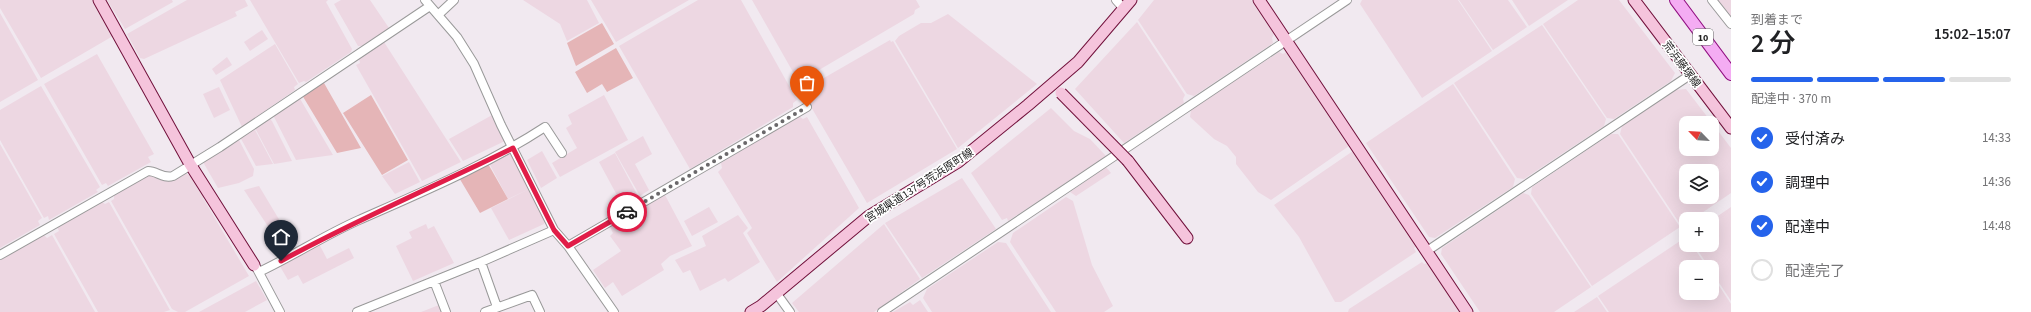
<!DOCTYPE html>
<html lang="ja">
<meta charset="utf-8">
<style>
:root{--surface:#fff;--page:#f2f2f2;--text:#202124;--muted:#757577;--line:#e0e0e0;--accent:#2563eb}
body{margin:0;font-family:"Source Sans 3","Noto Sans JP",sans-serif;background:var(--page);color:var(--text);height:100vh;display:flex;flex-direction:column;font-size:15px;white-space:nowrap}
*{box-sizing:border-box;margin:0}
p{font-size:13px;color:var(--muted)}
.icon{flex:none;width:22px;height:22px;fill:none;stroke:currentColor;stroke-width:2;stroke-linecap:round;stroke-linejoin:round}
.map{position:relative;flex:1;overflow:hidden}
.sheet{display:flex;flex-direction:column;background:var(--surface);width:300px}
.sheet>*{flex:none}
.needle{width:26px;rotate:295deg}
.tools{position:absolute;left:1679px;top:116px;display:grid;gap:8px}
.tools a{display:grid;place-items:center;width:40px;height:40px;border-radius:8px;background:var(--surface);box-shadow:0 4px 16px #0002;font-size:20px}
.pin{position:absolute;display:grid;place-items:center;width:34px;height:34px;color:#fff;margin:-41px -17px;border-radius:50% 50% 50% 0;rotate:-45deg;box-shadow:0 0 4px #0007}
.pin .icon{rotate:45deg}
.courier{position:absolute;display:grid;place-items:center;width:40px;height:40px;margin:-20px;border:3px solid #e11d48;border-radius:50%;background:#fff;color:#222;box-shadow:0 1px 5px #0007}
.overview em{font-style:normal;font-weight:600}
.overview div{display:flex;flex-direction:column-reverse}
.overview{display:flex;align-items:center;justify-content:space-between;height:68px;padding:0 20px}
h1{font-size:26px;font-weight:600;line-height:30px}
.bar{display:grid;grid-template-columns:repeat(4,1fr);gap:6px 4px;align-content:center;height:48px;padding:0 20px}
.bar i{height:5px;border-radius:3px;background:var(--line)}
.bar .active{background:var(--accent)}
.bar p{grid-column:span 4}
ol{padding:0 20px;list-style:none}
li{display:flex;align-items:center;gap:12px;height:44px}
li p{margin-inline-start:auto}
li .icon{padding:4px;border-radius:50%;background:var(--accent);color:#fff;stroke-width:4}
li:last-child{color:var(--muted)}
li i{width:22px;height:22px;border:2px solid var(--line);border-radius:50%}
main{display:flex;flex:1;min-height:0}
.map>svg:first-child{display:block}
.farmland{fill:#edd7e2;fill-rule:evenodd}
.grass{fill:#e5b5b7}
.lines{fill:none;stroke-linecap:round;stroke-linejoin:round}
.street-casing{stroke:#999;stroke-width:10}
.secondary-casing{stroke:#71103b;stroke-width:13}
.primary-casing{stroke:#910f82;stroke-width:14}
.street{stroke:#fff;stroke-width:8}
.secondary{stroke:#f5c4dc;stroke-width:11}
.primary{stroke:#f4acf3;stroke-width:12}
.secondary-bridge-casing{stroke:#71103b;stroke-width:13;stroke-linecap:butt}
.secondary-bridge{stroke:#f5c4dc;stroke-width:11}
.done{stroke:#6a686a;stroke-width:4;stroke-dasharray:0 7.2}
.route{stroke:#e11d48;stroke-width:5}
.labels{text-anchor:middle;stroke-width:3.5;stroke-linejoin:round;paint-order:stroke}
.shield{fill:#fff;stroke:#646464;stroke-width:1}
.shield-label{font-size:10px;font-weight:bold;fill:#222}
.street-label{font-size:11px;fill:#222;stroke:#fff}
</style>
<main>
<div class="map">
<svg width="1731" height="312" viewBox="0 0 1731 312">
<rect width="100%" height="100%" fill="#f1e9f0"/>
<!-- farmland -->
<path class="farmland" d="M0,0H93L113,36L41,78L0,8Z
M107,0H172L173,2L125,29Z
M187,0H245L248,6L235,12L237,16L144,59L140,58L127,34Z
M250,0H328L326,2L352,49L351,52L306,82L304,81L299,83Z
M341,0H370L389,28L362,46H358L334,4Z
M523,0H587L599,23L567,41L560,24Z
M591,0H689L616,42Z
M698,0H741L797,100L793,103V107L690,169L619,46Z
M752,0H916L920,7L915,10L914,14L802,80L800,77L797,79Z
M1154,0H1251L1274,34L1272,38L1273,43L1194,96L1187,94L1138,20Z
M1362,0H1458L1492,51L1422,98L1360,4Z
M1459,0H1508L1527,27L1493,50Z
M1512,0H1568L1529,26Z
M1578,0H1619L1675,73L1671,81L1614,119L1607,118L1543,24Z
M1718,0H1731V17Z
M0,13L38,80L0,102Z
M948,14L1037,84L958,148L895,41L899,36L921,23H931Z
M1137,22L1185,95L1183,99L1184,103L1124,143L1075,89Z
M1542,25L1606,119L1604,126L1524,179L1517,178L1454,83Z
M262,30L268,39L250,51L244,42Z
M890,40L891,42L893,41L957,149L867,203L803,93V90Z
M384,42L461,162L422,181L356,65L360,63L359,59Z
M275,44L298,84L294,87L295,90L242,127L220,80Z
M1279,52L1283,54L1286,52L1349,146L1271,200L1258,192L1236,164V157L1227,146L1214,139L1190,117L1191,110Z
M97,54L154,154L148,157L151,162L108,186L106,183L102,185L44,84Z
M227,57L232,65L216,75L212,69Z
M1453,84L1515,179L1513,187L1435,238L1429,237L1366,143Z
M41,86L100,187L96,190L98,192L49,220L48,216L44,218L0,140V110Z
M219,87L230,110L214,118L203,94Z
M1686,89L1712,123H1686V149H1712V123L1731,148V193L1693,219H1686V224L1682,227L1620,134L1622,126L1676,90ZM1686,171H1712V197H1686Z
M604,95L628,140L560,177L552,163L577,148L566,128L572,124L568,115Z
M299,97L333,155L296,160L273,115Z
M1051,108L1074,131L1090,139L1106,156L1008,221L1007,218L1002,220L971,173Z
M494,114L505,141L463,161L449,139Z
M799,116L803,119L807,117L859,208L777,282L747,233L752,228L718,172L722,168L721,163Z
M269,118L272,121L292,161L274,164L255,128Z
M254,128L273,164L256,166L240,137Z
M1611,134H1618L1680,227L1592,286L1531,194L1532,187Z
M643,136L652,154L635,164L649,190L640,196L615,152Z
M239,140L254,169L253,176L239,183L218,188L203,162Z
M0,144L42,218L38,221L40,225L0,248Z
M542,151L557,178L541,188L527,160Z
M1353,151L1417,246L1414,248L1416,252L1341,302H1335L1299,237L1274,205Z
M511,153L546,220L544,224L509,240L491,208L529,189L508,199L489,163Z
M615,153L639,198L628,204L624,196L619,199L599,162Z
M409,162L420,182L395,194L382,176Z
M1106,167L1111,173L1076,196L1070,192Z
M152,173L175,178L185,173L191,176L206,196L203,198L249,276L185,312H178L172,309L111,201L114,199V195Z
M962,178L996,229L922,278L885,223Z
M259,186L280,221L269,228L244,190Z
M1523,193L1529,195L1591,287L1554,312H1480L1441,254L1442,248Z
M665,195L692,246L670,256L661,264L664,270L622,296L613,282L605,288L593,270L621,251L610,236L613,233L610,227Z
M1066,197L1073,201L1092,265L1113,306L1104,312H1056L1010,242L1013,233Z
M102,202L105,204L109,202L170,310L164,312H98L54,234L59,231L57,227Z
M709,207L718,222L692,236L684,221Z
M1731,207V301L1712,272V267H1709L1694,245H1712V220Z
M738,215L748,228L743,233L760,262L728,282L725,278L700,291L690,270L683,273L675,260L706,246L702,236Z
M426,224L428,229L434,226L454,263L413,281L396,246L412,238L409,232Z
M884,224L920,279L874,312H799L792,303Z
M44,235L47,238L52,235L95,312H0V260Z
M1686,237V245H1692L1707,267H1686V293H1712V275L1731,304V312H1609L1598,296Z
M318,242L327,259L349,248L354,258L303,284L298,275L288,280L278,263Z
M998,242L1006,243L1051,312H932L923,298L927,289Z
M1422,262L1424,264L1428,263L1460,312H1348L1349,309Z
M256,281L267,300L245,312H199Z
M1597,297L1607,312H1574Z
M920,300L928,312H893L910,302L913,305Z
M439,305L442,312H421Z"/>
<!-- grass -->
<path class="grass" d="M602,23L614,44L576,66L567,43Z
M616,48L633,78L607,92L602,84L587,93L575,72Z
M320,82L324,83L361,148L337,153L302,95Z
M371,95L408,160L382,175L343,113Z
M487,162L508,199L480,213L458,176Z"/>
<g class="lines">
<!-- street casing -->
<g class="street-casing">
<path id="street" d="M425,0L457,37L474,64L501,125L554,230L568,246L614,312
M1116,0L1124,9
M1712,0L1731,24
M438,15L454,0
M568,246L807,107
M1427,251L1690,75
M0,255L148,171C157,171 163,179 173,176L220,147L430,6
M481,262L497,307
M256,267L280,312
M259,272C293,256 325,235 359,220C422,192 487,165 545,127L562,153
M434,281L446,312
M777,294L790,312
M357,312L481,262L554,230
M485,312L532,295L540,312
M882,312L1347,0"/>
</g>
<!-- secondary casing -->
<g class="secondary-casing">
<path id="secondary" d="M99,0L190,164L254,265
M1259,0L1467,312
M1634,0L1731,128
M1128,161L1187,238
M751,312L761,306L869,216L958,162L1028,105L1078,62L1131,0"/>
</g>
<!-- primary casing -->
<g class="primary-casing">
<path id="primary" d="M1676,0L1731,74"/>
</g>
<!-- street -->
<use href="#street" class="street"/>
<!-- secondary -->
<use href="#secondary" class="secondary"/>
<!-- primary -->
<use href="#primary" class="primary"/>
<!-- secondary-bridge casing -->
<g class="secondary-bridge-casing">
<path id="secondary-bridge" d="M1061,93L1128,161"/>
</g>
<!-- secondary-bridge -->
<use href="#secondary-bridge" class="secondary-bridge"/>
</g>
<g class="lines">
<!-- done -->
<path class="done" d="M627,212L807,107"/>
<!-- route -->
<path class="route" d="M281,261C356,220 435,186 513,148L554,230L568,246L627,212"/>
</g>
<g class="labels">
<!-- shield labels -->
<rect class="shield" x="1693" y="29" width="20" height="16" rx="3"/>
<g class="shield-label">
<text x="1703" y="41">10</text>
</g>
<!-- street labels -->
<g class="street-label">
<text transform="translate(1682 64) rotate(53)" y="4">荒浜藤塚線</text>
<text transform="translate(919 185) rotate(-33)" y="4">宮城県道137号荒浜原町線</text>
</g>
</g>
</svg>
<div class="tools">
<a><svg class="needle" viewBox="-14 -14 28 28"><path d="M0-13l5 13h-10z" fill="#e53935"/><path d="M0 13l5-13h-10z" fill="#757577"/></svg></a>
<a><svg class="icon" aria-label="layers" viewBox="0 0 24 24"><path d="M12 4l9 5-9 5-9-5zM3 14l9 5 9-5"/></svg></a>
<a>+</a>
<a>−</a>
</div>
<div class="pin" style="left:807px;top:107px;background:#ea580c"><svg class="icon" aria-label="bag" viewBox="0 0 24 24"><path d="M5 8h14l-1 12H6zM9 8a3 3 0 0 1 6 0"/></svg></div>
<div class="pin" style="left:281px;top:261px;background:#1f2937"><svg class="icon" aria-label="home" viewBox="0 0 24 24"><path d="M3 11l9-7 9 7M6 9v11h12V9"/></svg></div>
<div class="courier" style="left:627px;top:212px"><svg class="icon" aria-label="car" viewBox="0 0 24 24"><path d="M5 17H2v-5l4-1 3-4h7l3 4 3 1v5h-3M9 17h6M6 11h13"/><circle cx="7" cy="17" r="2"/><circle cx="17" cy="17" r="2"/></svg></div>
</div>
<section class="sheet">
<div class="overview"><div><h1>2 分</h1><p>到着まで</p></div><em>15:02–15:07</em></div>
<div class="bar"><i class="active"></i><i class="active"></i><i class="active"></i><i></i><p>配達中 · 370 m</p></div>
<ol>
<li><svg class="icon" aria-label="check" viewBox="0 0 24 24"><path d="M5 12l5 5 9-10"/></svg>受付済み<p>14:33</p></li>
<li><svg class="icon" aria-label="check" viewBox="0 0 24 24"><path d="M5 12l5 5 9-10"/></svg>調理中<p>14:36</p></li>
<li><svg class="icon" aria-label="check" viewBox="0 0 24 24"><path d="M5 12l5 5 9-10"/></svg>配達中<p>14:48</p></li>
<li><i></i>配達完了</li>
</ol>
</section>
</main>
